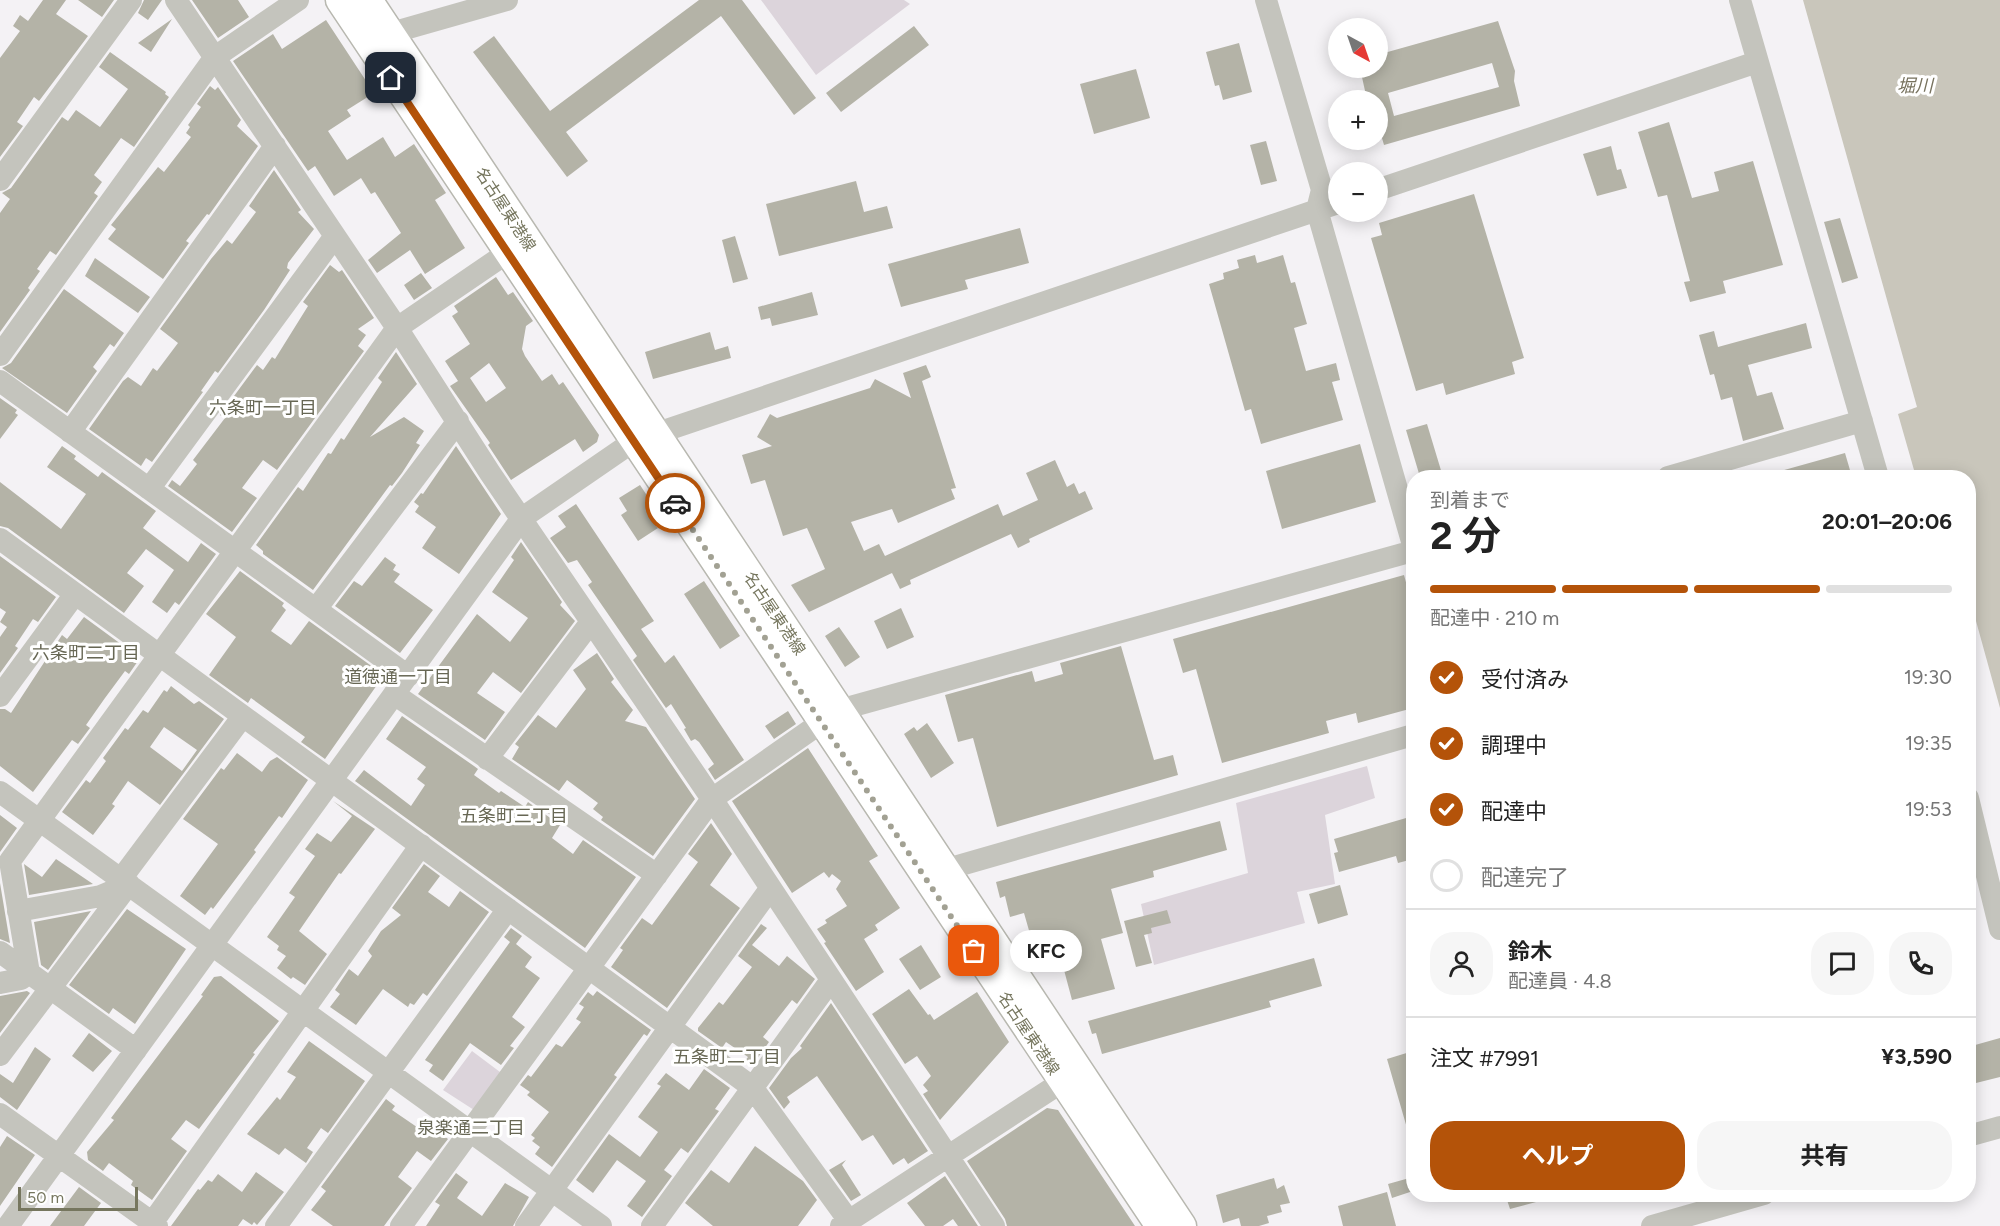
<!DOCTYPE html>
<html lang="ja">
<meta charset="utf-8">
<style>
:root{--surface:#fff;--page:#f6f6f6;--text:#222;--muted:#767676;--line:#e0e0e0;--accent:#b45309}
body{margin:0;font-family:Figtree,"Noto Sans JP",sans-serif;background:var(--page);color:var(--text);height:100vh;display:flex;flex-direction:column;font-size:22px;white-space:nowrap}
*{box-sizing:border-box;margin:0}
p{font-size:20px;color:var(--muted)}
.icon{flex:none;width:33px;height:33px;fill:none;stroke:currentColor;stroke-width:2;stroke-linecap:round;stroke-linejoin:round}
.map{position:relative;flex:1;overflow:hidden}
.side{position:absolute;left:1406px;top:470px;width:570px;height:732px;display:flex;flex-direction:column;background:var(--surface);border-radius:24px;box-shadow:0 3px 15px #0003}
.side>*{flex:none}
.needle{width:39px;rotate:140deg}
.buttons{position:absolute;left:1328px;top:18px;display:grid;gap:12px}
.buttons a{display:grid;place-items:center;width:60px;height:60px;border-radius:50%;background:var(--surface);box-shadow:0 3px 15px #0003;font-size:30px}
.scale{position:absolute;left:18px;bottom:15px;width:120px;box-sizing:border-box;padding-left:6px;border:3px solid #76765e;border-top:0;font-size:16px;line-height:21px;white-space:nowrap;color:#76765e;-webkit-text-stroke:4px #fff;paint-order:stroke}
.pin{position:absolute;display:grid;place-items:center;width:51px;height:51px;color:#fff;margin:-26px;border-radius:12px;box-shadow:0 3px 9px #0006}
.courier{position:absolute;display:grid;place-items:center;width:60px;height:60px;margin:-30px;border:4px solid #b45309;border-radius:50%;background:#fff;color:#222;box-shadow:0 2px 8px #0007}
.bubble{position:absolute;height:42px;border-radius:21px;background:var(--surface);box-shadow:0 3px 15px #0003;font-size:20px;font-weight:700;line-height:42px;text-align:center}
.summary em{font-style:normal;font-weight:700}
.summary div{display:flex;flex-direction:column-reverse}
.summary{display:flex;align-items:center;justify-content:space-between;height:102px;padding:0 24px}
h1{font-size:39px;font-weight:700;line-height:45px}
.bar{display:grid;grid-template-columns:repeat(4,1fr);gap:9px 6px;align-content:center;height:72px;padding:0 24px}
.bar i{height:8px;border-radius:4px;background:var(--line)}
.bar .active{background:var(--accent)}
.bar p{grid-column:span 4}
.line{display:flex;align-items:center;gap:15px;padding:0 24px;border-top:2px solid var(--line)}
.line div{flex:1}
.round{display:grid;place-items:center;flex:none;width:63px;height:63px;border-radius:24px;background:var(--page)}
ol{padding:0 24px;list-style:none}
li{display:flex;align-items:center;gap:18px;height:66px}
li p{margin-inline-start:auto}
li .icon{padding:6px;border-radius:50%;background:var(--accent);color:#fff;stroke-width:4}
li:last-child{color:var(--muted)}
li i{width:33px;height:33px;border:3px solid var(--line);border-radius:50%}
.cta{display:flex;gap:12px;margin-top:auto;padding:12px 24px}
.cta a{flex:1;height:69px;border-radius:24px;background:var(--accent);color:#fff;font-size:24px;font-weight:700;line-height:69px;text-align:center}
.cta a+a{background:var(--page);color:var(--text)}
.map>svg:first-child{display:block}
.green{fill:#dcd4db}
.water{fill:#c9c6bb}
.building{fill:#b4b3a7;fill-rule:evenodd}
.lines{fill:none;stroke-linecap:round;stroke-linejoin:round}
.major-casing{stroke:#b8b8b0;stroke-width:31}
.minor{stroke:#c4c4bd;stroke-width:22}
.major{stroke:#fff;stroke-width:28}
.done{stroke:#a2a193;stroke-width:6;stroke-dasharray:0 10.8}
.route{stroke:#b45309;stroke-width:8}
.labels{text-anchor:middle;stroke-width:6;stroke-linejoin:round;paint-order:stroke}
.street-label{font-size:16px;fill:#76765e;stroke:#fff}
.water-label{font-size:18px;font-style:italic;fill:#77725e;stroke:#fff}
.neighbourhood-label{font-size:18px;fill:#676754;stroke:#fff}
</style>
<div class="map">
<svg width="2000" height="1226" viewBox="0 0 2000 1226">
<rect width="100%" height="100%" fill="#f4f2f5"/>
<!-- green -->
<path class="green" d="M761,0H904L910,4L816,75Z
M1367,766L1375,798L1325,815L1335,884L1297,892L1305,923L1154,965L1141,904L1248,873L1236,803Z
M472,1051L500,1072L474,1110L443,1090Z"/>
<!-- water -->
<path class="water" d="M1803,0H2000V708L1976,621L1968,623V477H1916L1898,414L1917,407Z"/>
<!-- building -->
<path class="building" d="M43,0H66L56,14L88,36L39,101L34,97L17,122L23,126L0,157V58L20,31L13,26L20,15L28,21Z
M78,0H114L102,17Z
M144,0H162L148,20L138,13Z
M192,0H238L249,17L218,38Z
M699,0H742L816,98L794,115L721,16L566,132L588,161L567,177L473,52L494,36L550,111Z
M172,19L151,52L138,43Z
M326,20L374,93L347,110L351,116L328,131L347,160L383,137L395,157L414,144L446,193L435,200L465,248L425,274L410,250L377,273L368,260L401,233L375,192L371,194L361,178L334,196L315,166L308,171L233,61L273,34L282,49Z
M1498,21L1515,71L1514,81L1520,106L1384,145L1377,121V100H1367L1360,68H1377V55ZM1492,63L1499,87L1394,116L1388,93Z
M914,26L929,45L841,112L826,93Z
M1239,43L1252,92L1223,100L1219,85L1215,86L1206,52Z
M110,52L166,92L165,94L169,97L134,147L121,138L94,175L102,182L94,193L98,196L56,255L50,251L37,269L40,271L28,288L30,290L0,332V213L10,199L2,193L11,188L62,117L68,121L76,110L100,127L128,89L99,67Z
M1136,69L1150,118L1094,134L1080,84Z
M210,86L215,90L218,87L241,120L237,126L258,146L209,215L207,214L186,241L189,243L163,279L108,239L116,229L111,225L158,167L164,172L191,137L186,133L190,127L188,125L201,107L197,104Z
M1669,122L1692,198L1719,191L1714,172L1753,161L1783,265L1723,281L1726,293L1690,302L1684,282L1690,281L1667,195L1658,197L1638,132Z
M1266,141L1277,181L1261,185L1250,145Z
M1611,146L1617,170L1621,169L1627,188L1597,196L1583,154Z
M274,170L301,210L298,212L314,229L288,263L287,268L290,270L264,310L218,373L215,371L201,391L203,392L152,462L146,458L141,466L89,429L123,381L128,377L141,386L153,368L157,371L178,343L160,329L211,259L227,240L232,244L256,212L249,206Z
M856,181L864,212L887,206L893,228L779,256L766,204Z
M1474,194L1524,358L1512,362L1515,374L1446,395L1443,383L1416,391L1371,238L1382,235L1379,223Z
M1840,218L1858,278L1842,283L1824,222Z
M1020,228L1029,263L965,280L968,289L901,307L888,264Z
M735,236L748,279L733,283L722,240Z
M1255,255L1257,263L1283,255L1291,283L1295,282L1307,324L1294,328L1306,371L1336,363L1340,380L1332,382L1343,420L1261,444L1251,409L1245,411L1209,284L1224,279L1223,273L1239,268L1237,260Z
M95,258L150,297L138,313L85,276Z
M330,265L339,272L342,270L374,318L358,329L366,335L358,346L364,351L277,470L263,460L242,488L257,498L232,532L168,486L172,480L180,486L197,464L193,460L225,418L220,415L257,365L263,370L272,357L275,359L308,306L303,302Z
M421,273L432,288L414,300L404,285Z
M496,277L508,295L513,292L533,321L526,326L522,349L525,356L542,381L552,374L559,385L563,382L599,435L597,442L583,452L575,439L511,480L488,445L490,443L450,386L458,381L445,361L470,344L452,316L458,312L454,306ZM489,363L506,388L486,402L470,378Z
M64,289L124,333L114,347L110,344L93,367L97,371L67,413L2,368L11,363Z
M812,292L818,315L772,326L770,318L761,320L758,307Z
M1806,323L1812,348L1748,365L1757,396L1772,392L1784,429L1743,441L1732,397L1721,400L1714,374L1710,375L1699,335L1714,331L1718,347Z
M710,332L715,350L728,346L731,358L653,379L645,352Z
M396,352L417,384L370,437L404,417L424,431L416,443L420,445L402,473L392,486L390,485L313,590L263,554V551L256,545L298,487L303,491L328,453L331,454L341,438L344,440L382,382L378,378Z
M926,365L931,377L922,381L956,488L951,489L955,499L898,523L892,509L851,522L864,551L879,544L885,556L998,504L1003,516L1038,500L1026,473L1055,460L1067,487L1074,483L1079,494L1085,491L1093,509L1029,539L1030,542L1018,548L1011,534L910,580L911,584L900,589L892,573L809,612L791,585L825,569L807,528L783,536L765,480L751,484L742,455L772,446L757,437L770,414L777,418L870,388L875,379L911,398L903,373Z
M0,398L17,410L15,413L18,415L0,439Z
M1427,424L1443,477H1420L1406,430Z
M1360,444L1376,502L1282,529L1266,471Z
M62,446L76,456L74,459L98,477L102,472L156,511L143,528L188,562L201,543L216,554L179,605L175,602L167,613L152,602L174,570L146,549L127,573L144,586L124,613L8,528L0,526V482L61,529L86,494L47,467Z
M456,446L501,514L459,574L422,548L436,527L415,512L419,506L414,502L421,493L423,494Z
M1845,453L1852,477H1775L1774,473Z
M640,485L664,521L656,526L658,528L638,541L621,515L627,511L619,498Z
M576,504L654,621L641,629L665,663L674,655L744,760L715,780L708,769L714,764L699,742L695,739L691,741L684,729L686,728L671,704L666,708L633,660L637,656L588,585L592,582L577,560L568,563L550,538L566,527L558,516Z
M521,542L562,602L560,605L575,621L521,693L493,672L477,693L505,712L485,740L418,694L477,614L510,642L528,618L492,592L514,560L511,557Z
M0,556L56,597L38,622L33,619L15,646L18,648L0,673V637L7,627L0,622L6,612L0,608Z
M385,557L396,565L393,570L400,574L394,582L433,610L400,653L335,606L354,581L362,586Z
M240,571L284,603L282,606L286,610L271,631L291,645L309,621L384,675L325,759L301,742L305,737L251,698L248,703L209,675L236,637L206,614Z
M1404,575L1413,608V708L1358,723L1356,713L1326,721L1329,733L1222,763L1196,669L1183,673L1173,639Z
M704,581L740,636L720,649L684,594Z
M901,608L914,637L887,649L874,621Z
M84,617L140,658L129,674L125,671L105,698L86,725L90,728L78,744L72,740L33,792L0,766V709H5L11,713L62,635L67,639Z
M839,627L860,657L845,667L825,636Z
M1121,646L1154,760L1173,755L1178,775L997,827L973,738L958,742L945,695L1032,671L1035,682L1063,674L1060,663Z
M597,653L614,679L611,682L633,710L625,721L646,727L695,799L653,856L601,820L603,817L593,809L598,803L567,780L559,791L512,759L519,747L515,744L538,715L556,728L586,689L573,670Z
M171,686L194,704L199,701L224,719L160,805L128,781L112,804L115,806L93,835L62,812L86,780L90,783L106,761L103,758L125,728L128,730L143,710L148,713L164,690L167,692ZM164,727L197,750L182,771L150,747Z
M788,711L796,724L774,739L765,726Z
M402,716L474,766L478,769L474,775L499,793L501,791L525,807L528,802L560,825L552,838L573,854L583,840L636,877L585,948L355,781L364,770L411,806L425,785L417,779L426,767L386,739Z
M927,723L954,763L931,778L904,734L914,727L917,731Z
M808,748L878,856L869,861L900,908L875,925L878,930L864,939L884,972L856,991L824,943L826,942L817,929L827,923L825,920L847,906L836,889L841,881L832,874L829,878L824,872L792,893L732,801Z
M237,753L262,772L270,761L277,757L308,780L282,818L279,816L254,850L256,852L213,909L211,907L205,915L180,896L218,844L183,819L221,768L224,770Z
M333,801L375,829L341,874L339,873L299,931L327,954L305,985L293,977L291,979L277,968L286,956L277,950L279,946L267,937L295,897L289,893L315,856L305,849L317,833L331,842L352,816Z
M0,815L17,828L0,852Z
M1413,816V859L1398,863L1396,856L1339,872L1334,853L1338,852L1334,839Z
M1220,821L1227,850L1153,871L1154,877L1111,889L1123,933L1101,939L1115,989L1072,1000L1060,955L1046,959L1042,945L1034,948L1024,913L1010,917L1005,896L1000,898L996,882Z
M711,823L732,854L710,885L740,908L667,1008L611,967L623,950L620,948L642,918L652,925L698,862L688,854Z
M56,859L93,884L29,895L24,864L42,877Z
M424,864L440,876L428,892L449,907L460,891L489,912L427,996L423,993L414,1005L410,1003L408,1007L383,989L356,1025L330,1007L340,994L335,990L349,969L358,976L372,956L368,951L381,931L401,915L392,908Z
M0,883L10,943L0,939Z
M1340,885L1348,915L1318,924L1309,894Z
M127,909L186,949L135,1024L113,1008L109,1014L69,985Z
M1167,910L1171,923L1151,928L1152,933L1144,935L1152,963L1136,967L1124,921Z
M91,911L48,970L41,965L34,922Z
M761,924L767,928L752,945L779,966L787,956L815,979L797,1004L792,1000L763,1037L769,1042L752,1066L745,1061L748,1057L726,1042L722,1048L698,1031V1028L719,1002L723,1005L752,967L738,956Z
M511,928L522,936L516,944L532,957L525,967L540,978L512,1017L525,1027L510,1046L514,1048L501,1065L470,1043L443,1081L429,1071L433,1065L425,1060L510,942L504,937Z
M921,945L941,977L920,990L899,959Z
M1314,958L1322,986L1269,1001L1271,1007L1102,1054L1096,1033L1092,1034L1088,1021Z
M221,976L279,1021L253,1053L255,1054L199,1129L186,1120L171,1139L187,1151L152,1200L131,1185L133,1181L109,1163L103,1171L88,1160L87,1152L114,1120L111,1118L203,996L201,995L214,977Z
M909,989L928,1015L930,1014L934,1020L977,992L1009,1042L940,1120L923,1094L928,1091L923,1085L931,1076L917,1056L905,1064L872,1014Z
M27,991L30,993L0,1033V996Z
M597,991L651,1030L647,1036L644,1034L630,1053L614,1075L617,1077L552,1167L535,1154L540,1147L532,1141L535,1138L531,1135L549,1112L527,1095L530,1092L520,1085L528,1075L531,1077L556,1044L562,1047L581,1022L576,1019L584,1007L579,1004L588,992L593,996Z
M831,1003L928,1151L908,1164L904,1158L893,1165L873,1135L862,1141L817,1076L787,1097L790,1102L784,1109L769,1088L791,1058L802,1048L800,1046Z
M89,1033L112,1051L93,1072L72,1056Z
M2000,1038V1077L1968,1085V1047Z
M309,1041L365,1081L328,1133L321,1128L307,1148L313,1152L306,1163L285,1148L279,1155L247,1134L277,1097L280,1100L296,1077L287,1072Z
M35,1047L51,1059L17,1110L0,1097V1074L13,1083Z
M1413,1051V1135H1409L1387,1059Z
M704,1069L730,1088L715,1109L719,1111L688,1153L681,1148L664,1170L672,1176L642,1217L627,1206L646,1181L617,1160L593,1193L576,1180L609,1134L640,1157L658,1132L638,1117L661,1086L657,1084L666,1073L689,1090Z
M386,1099L395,1106L392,1110L430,1136L435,1129L448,1139L431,1161L417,1151L398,1177L412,1188L384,1226H333L311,1210L326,1191L321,1187Z
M1047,1108L1058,1110L1135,1226H1007L1005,1219L967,1161Z
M7,1136L35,1155L0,1206V1147Z
M755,1146L803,1181L817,1200L798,1226H713L685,1203L711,1170L729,1183Z
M846,1160L842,1165L861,1195L851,1201L829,1170Z
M256,1172L284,1192L257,1225L254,1222L252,1225L243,1219L238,1226H171L198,1189L200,1190L208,1180L212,1182L218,1174L242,1192Z
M456,1173L468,1182L457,1198L482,1216L505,1183L529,1197L513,1226H426L440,1205L435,1202Z
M945,1176L978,1226H958L953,1219L943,1226H925L907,1203Z
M1413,1177V1191L1392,1198L1388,1184Z
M1274,1178L1277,1189L1284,1185L1290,1203L1280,1205L1282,1212L1267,1216L1269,1223L1259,1226H1241L1239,1218L1223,1223L1216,1195Z
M79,1187L101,1203L84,1226H50Z
M1387,1192L1396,1226H1343L1338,1206Z
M1505,1194H1550L1551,1198L1510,1209Z"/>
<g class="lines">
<!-- major casing -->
<g class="major-casing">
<path id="major" d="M340,0L1160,1226
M368,0L1182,1226"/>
</g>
<!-- minor -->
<path class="minor" d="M176,0L397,328L490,473L712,799L994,1226
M1266,0L1322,190L1317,210L1413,545
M1740,0L1878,477
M391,33L507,0
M0,180L131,0
M1377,190L1757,62
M0,355L215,57L298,0
M0,381L408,676
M70,432L275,146
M1668,477L1862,421
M149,489L335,236
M0,539L752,1087L849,1221
M316,609L458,421
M394,694L657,875
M0,696L75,594
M839,710L1413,551
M487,759L591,622
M0,792L601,1226
M1968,798L2000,929
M121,879L243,716
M932,879L947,869L1413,735
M18,911L101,896L127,885
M0,952L136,1050
M0,983L21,979L29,973L10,861L397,328L507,253
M0,1055L129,884
M0,1114L157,1226
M1968,1136L2000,1127
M8,1226L522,518L634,441L1338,203
M150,1226L421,845
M276,1226L508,909
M401,1226L712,799L822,722
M526,1226L770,889
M652,1226L831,980
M841,1226L1062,1082
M1652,1226L1764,1194"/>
<!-- major -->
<use href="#major" class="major"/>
</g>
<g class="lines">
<!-- done -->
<path class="done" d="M675,503L974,951"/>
<!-- route -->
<path class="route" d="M391,78L675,503"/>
</g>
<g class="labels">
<!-- street labels -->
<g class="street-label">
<text transform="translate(506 209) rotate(57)" y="6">名古屋東港線</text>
<text transform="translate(775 613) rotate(56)" y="6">名古屋東港線</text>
<text transform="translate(1029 1033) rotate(56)" y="6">名古屋東港線</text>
</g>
<!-- water labels -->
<g class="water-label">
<text x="1915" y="92">堀川</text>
</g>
<!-- neighbourhood labels -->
<g class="neighbourhood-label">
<text x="263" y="414">六条町一丁目</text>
<text x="86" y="659">六条町二丁目</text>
<text x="398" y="683">道徳通一丁目</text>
<text x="514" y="822">五条町三丁目</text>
<text x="727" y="1063">五条町二丁目</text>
<text x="471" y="1134">泉楽通二丁目</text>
</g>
</g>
</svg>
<div class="buttons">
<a><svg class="needle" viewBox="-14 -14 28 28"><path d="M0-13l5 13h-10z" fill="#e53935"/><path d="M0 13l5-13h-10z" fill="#767676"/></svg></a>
<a>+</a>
<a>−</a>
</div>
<div class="scale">50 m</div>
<div class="pin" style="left:974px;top:951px;background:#ea580c"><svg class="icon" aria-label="bag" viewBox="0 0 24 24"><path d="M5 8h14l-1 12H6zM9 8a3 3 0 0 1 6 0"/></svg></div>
<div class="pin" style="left:391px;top:78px;background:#1f2937"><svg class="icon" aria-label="home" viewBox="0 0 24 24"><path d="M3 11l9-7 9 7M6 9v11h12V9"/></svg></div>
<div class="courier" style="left:675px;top:503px"><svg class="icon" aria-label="car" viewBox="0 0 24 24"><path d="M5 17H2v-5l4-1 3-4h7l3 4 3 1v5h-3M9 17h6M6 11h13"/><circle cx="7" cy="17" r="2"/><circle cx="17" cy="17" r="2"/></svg></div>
<div class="bubble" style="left:1010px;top:930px;width:72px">KFC</div>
<section class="side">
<div class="summary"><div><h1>2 分</h1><p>到着まで</p></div><em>20:01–20:06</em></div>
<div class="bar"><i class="active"></i><i class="active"></i><i class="active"></i><i></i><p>配達中 · 210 m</p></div>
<ol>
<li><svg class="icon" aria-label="check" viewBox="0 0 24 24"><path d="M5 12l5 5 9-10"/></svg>受付済み<p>19:30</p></li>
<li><svg class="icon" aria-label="check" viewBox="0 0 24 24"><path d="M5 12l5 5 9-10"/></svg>調理中<p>19:35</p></li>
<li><svg class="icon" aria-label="check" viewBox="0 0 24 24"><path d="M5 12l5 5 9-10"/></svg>配達中<p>19:53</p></li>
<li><i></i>配達完了</li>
</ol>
<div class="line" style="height:108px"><a class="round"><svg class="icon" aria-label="person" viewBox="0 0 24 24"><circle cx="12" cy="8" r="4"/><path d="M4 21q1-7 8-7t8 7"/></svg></a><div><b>鈴木</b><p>配達員 · 4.8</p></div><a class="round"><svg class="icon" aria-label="chat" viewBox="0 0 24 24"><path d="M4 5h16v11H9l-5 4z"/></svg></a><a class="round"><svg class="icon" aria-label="phone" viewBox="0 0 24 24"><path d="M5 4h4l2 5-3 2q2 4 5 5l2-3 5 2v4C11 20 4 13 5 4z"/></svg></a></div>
<div class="line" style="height:78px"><div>注文 #7991</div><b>¥3,590</b></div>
<div class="cta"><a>ヘルプ</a><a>共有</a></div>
</section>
</div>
